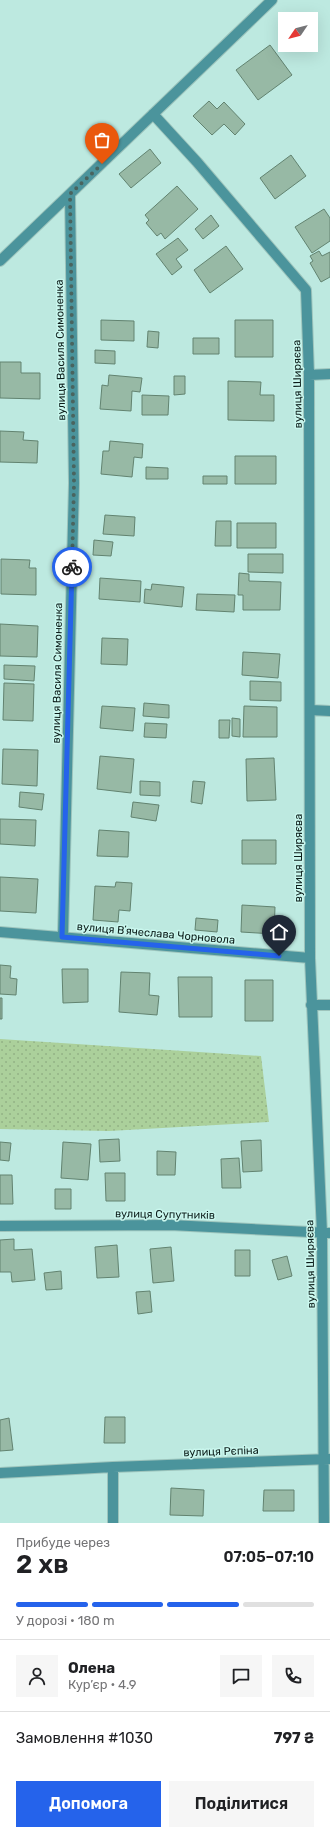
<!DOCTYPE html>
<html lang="uk">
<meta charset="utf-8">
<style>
:root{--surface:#fff;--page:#f6f6f6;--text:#202124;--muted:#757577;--line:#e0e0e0;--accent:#2563eb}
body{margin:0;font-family:Rubik,sans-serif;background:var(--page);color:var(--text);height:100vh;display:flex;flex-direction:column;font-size:15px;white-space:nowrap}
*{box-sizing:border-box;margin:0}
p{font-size:13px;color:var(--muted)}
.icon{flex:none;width:22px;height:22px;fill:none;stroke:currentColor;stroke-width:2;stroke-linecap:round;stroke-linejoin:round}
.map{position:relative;height:1523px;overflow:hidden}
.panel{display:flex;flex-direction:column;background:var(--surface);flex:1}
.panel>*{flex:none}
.needle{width:26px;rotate:235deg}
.controls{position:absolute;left:278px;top:12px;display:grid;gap:8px}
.controls a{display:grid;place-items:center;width:40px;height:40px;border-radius:0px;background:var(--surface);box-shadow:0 4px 16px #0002;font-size:20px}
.pin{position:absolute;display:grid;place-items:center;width:34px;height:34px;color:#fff;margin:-41px -17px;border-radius:50% 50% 50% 0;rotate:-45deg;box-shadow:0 0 4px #0007}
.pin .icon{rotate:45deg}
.courier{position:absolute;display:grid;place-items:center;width:40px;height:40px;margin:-20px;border:3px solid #2563eb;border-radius:50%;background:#fff;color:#222;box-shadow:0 1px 5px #0007}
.summary em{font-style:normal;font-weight:600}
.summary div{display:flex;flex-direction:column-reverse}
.summary{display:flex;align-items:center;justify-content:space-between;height:68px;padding:0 16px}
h1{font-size:26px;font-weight:600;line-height:30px}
.bar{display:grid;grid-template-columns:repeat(4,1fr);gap:6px 4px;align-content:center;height:48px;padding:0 16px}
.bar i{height:5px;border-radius:3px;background:var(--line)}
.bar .active{background:var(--accent)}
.bar p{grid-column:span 4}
.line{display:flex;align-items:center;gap:10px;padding:0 16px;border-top:1px solid var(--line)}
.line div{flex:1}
.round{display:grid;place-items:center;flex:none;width:42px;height:42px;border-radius:0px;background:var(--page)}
.primary-button{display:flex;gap:8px;margin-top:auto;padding:8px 16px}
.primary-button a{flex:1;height:46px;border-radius:0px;background:var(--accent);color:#fff;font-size:16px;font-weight:600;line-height:46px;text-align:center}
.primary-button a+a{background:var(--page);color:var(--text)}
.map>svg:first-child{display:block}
.garden{fill:url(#garden-dots)}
.building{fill:#97b9a5;stroke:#628370}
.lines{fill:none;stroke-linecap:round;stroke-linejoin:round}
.minor-casing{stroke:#9dc4bc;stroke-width:12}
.minor{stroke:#4b949c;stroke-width:10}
.done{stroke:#49645f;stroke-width:4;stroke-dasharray:0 7.2}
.route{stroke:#2563eb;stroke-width:5}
.labels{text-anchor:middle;stroke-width:3;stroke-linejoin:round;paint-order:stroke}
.street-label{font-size:11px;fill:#0b1c19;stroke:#caf7ee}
</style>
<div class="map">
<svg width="330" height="1523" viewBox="0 0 330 1523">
<defs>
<pattern id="garden-dots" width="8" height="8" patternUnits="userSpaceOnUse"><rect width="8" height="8" fill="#abd09b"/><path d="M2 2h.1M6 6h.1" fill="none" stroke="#92b285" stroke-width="1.8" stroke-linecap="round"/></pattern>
</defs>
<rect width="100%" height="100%" fill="#bde9e0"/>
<!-- garden -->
<path class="garden" d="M0,1039L261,1056L269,1122L109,1131L0,1129Z"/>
<!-- building -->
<path class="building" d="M270,45L292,75L258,100L236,70Z
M209,101L217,109L224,102L245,124L235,135L224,124L212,135L193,116Z
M150,149L161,163L131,188L119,174Z
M291,155L306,176L275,199L260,178Z
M177,186L198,209L165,239L161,233L157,236L146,223L149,220L145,215Z
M324,209L330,218V241L312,253L295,227Z
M211,215L219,226L203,239L195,229Z
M178,238L188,250L176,259L182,267L172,275L156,254Z
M226,246L243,269L210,293L194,270Z
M319,251L322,256L330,252V277L321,282L310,263L313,261L310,256Z
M101,320L134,321V341L101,340Z
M235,320H273V357H235Z
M148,331L159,332L158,348L147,347Z
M193,338H219V354H193Z
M95,350L115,351V364L95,363Z
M0,362H21V373H40V399L0,398Z
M109,375L142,378L140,392L132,391L131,411L100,409L102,385L108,386Z
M174,376H185V394L174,395Z
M228,381L261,382L260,395H274V421L228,420Z
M142,395L169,396L168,415H142Z
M0,431L24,432L23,440L38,441L37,463L0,462Z
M110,441L143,444L142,458L134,457L132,477L101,474L103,451H109Z
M235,456H276V484H235Z
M146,467L168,468V479H146Z
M203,476H227V484H203Z
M105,515L135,517L134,536L103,534Z
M216,521H231V546H215Z
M237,523H276V548H237Z
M94,540L113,542L111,556L93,555Z
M248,554H283V573L248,572Z
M1,559L30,560L29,568H36V595L1,594Z
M239,573L249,574V581L281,582L280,610H243V595H238Z
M100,578L141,581L140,602L99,599Z
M152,584L184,587L182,607L144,603L145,589L151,590Z
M197,594L235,595L234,612L196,610Z
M0,624L38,626L37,657L0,656Z
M102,638L128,639L127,665L101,664Z
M243,652L280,654L278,678L242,675Z
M4,665L35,666L34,681L4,679Z
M250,681L281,682V701L250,700Z
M4,683L34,684L33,721L3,720Z
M144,703L169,705V718L143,716Z
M102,706L135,708L133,731L100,728Z
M244,706L277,707V737H243Z
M232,718L240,719V737L232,736Z
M219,720H230L229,738H219Z
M145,723L167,724L166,738L144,737Z
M3,749L38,750L37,786L2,784Z
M100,756L134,759L131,793L97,789Z
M274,758L276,800L247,801L246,759Z
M140,781L160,782V796L140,795Z
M193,781L205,782L202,804L191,802Z
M20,792L44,794L42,810L19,807Z
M133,802L159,805L156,821L131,817Z
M0,819L36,820L35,846L0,844Z
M99,830L129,832L128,857L97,856Z
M242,840H276V864H242Z
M0,877L38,879L36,913L0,911Z
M116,882L132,883L130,911L119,910L118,922L93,920L95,886L115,887Z
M242,905L275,907L274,934L241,932Z
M196,918L218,920L217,932L195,930Z
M0,965L11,966L10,978L17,979L16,995L0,994Z
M62,969H88V1002L63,1003Z
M121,972L150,973L149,995L159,996L157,1015L119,1012Z
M178,977H212V1017H179Z
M245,980H273V1021H245Z
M0,998H2V1019H0Z
M119,1139L120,1161L100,1162L99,1140Z
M261,1140L262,1171L243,1172L241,1141Z
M0,1142L11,1143L9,1161L0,1160Z
M63,1142L91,1144L88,1180L61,1178Z
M157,1151L176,1152L175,1175H157Z
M239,1158L241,1188H222L221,1159Z
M105,1173H125V1201H106Z
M0,1175H12L13,1204H0Z
M55,1189H71V1209H55Z
M14,1239V1250L32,1249L35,1280L12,1282L11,1272H0V1240Z
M117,1245L119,1277L97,1278L95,1247Z
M171,1247L174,1281L153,1283L150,1249Z
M235,1250H250V1276H235Z
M287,1256L292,1276L278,1280L272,1260Z
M61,1271L62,1289L46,1290L44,1273Z
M150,1291L152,1312L138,1314L136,1292Z
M105,1417H125V1443H104Z
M9,1418L13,1450L0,1451V1420Z
M171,1488L204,1490L203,1516L170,1515Z
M264,1490H294V1511H263Z"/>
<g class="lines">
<!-- minor casing -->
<g class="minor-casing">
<path id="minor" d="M153,114L197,162L306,290L309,375L310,958L322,1233L324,1523
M0,261L272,0
M309,375L330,374
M310,710L330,711
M0,932L310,958
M63,937L74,483L70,194
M311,1005H330
M0,1226L170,1225L330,1233
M0,1473L113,1467L330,1459
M113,1523V1467"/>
</g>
<!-- minor -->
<use href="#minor" class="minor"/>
</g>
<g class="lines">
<!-- done -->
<path class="done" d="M72,567L74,483L70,194L102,164"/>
<!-- route -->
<path class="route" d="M72,567L62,937L279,956"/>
</g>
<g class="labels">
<!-- street labels -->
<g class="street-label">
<text transform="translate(60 350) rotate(-91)" y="4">вулиця Василя Симоненка</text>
<text transform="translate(297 384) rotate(-91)" y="4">вулиця Ширяєва</text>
<text transform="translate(57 673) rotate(-89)" y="4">вулиця Василя Симоненка</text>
<text transform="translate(298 858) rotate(-90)" y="4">вулиця Ширяєва</text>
<text transform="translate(156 933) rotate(5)" y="4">вулиця Вʼячеслава Чорновола</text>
<text transform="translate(165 1214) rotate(1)" y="4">вулиця Супутників</text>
<text transform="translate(310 1264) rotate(-91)" y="4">вулиця Ширяєва</text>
<text transform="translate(221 1451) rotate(-2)" y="4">вулиця Рєпіна</text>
</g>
</g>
</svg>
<div class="controls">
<a><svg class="needle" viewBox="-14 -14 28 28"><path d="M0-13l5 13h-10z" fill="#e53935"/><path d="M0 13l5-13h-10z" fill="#757577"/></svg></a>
</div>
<div class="pin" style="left:102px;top:164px;background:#ea580c"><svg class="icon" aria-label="bag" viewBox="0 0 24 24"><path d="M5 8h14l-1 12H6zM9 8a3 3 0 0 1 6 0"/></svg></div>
<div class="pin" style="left:279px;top:956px;background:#1f2937"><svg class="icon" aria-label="home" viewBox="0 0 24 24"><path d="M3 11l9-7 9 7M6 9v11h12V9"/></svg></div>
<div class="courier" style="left:72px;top:567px"><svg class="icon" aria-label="bike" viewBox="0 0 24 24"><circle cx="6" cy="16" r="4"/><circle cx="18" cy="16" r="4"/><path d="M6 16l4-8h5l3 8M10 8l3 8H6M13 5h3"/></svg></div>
</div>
<section class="panel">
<div class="summary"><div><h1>2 хв</h1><p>Прибуде через</p></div><em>07:05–07:10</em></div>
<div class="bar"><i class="active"></i><i class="active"></i><i class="active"></i><i></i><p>У дорозі · 180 m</p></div>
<div class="line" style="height:72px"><a class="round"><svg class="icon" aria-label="person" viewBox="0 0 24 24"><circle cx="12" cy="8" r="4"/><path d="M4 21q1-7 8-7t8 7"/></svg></a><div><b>Олена</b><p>Кур’єр · 4.9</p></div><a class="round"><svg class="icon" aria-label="chat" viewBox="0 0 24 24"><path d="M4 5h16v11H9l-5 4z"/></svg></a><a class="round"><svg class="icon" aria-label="phone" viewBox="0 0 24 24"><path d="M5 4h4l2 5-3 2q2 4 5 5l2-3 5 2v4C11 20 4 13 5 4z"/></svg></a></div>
<div class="line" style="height:52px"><div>Замовлення #1030</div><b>797 ₴</b></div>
<div class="primary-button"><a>Допомога</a><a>Поділитися</a></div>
</section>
